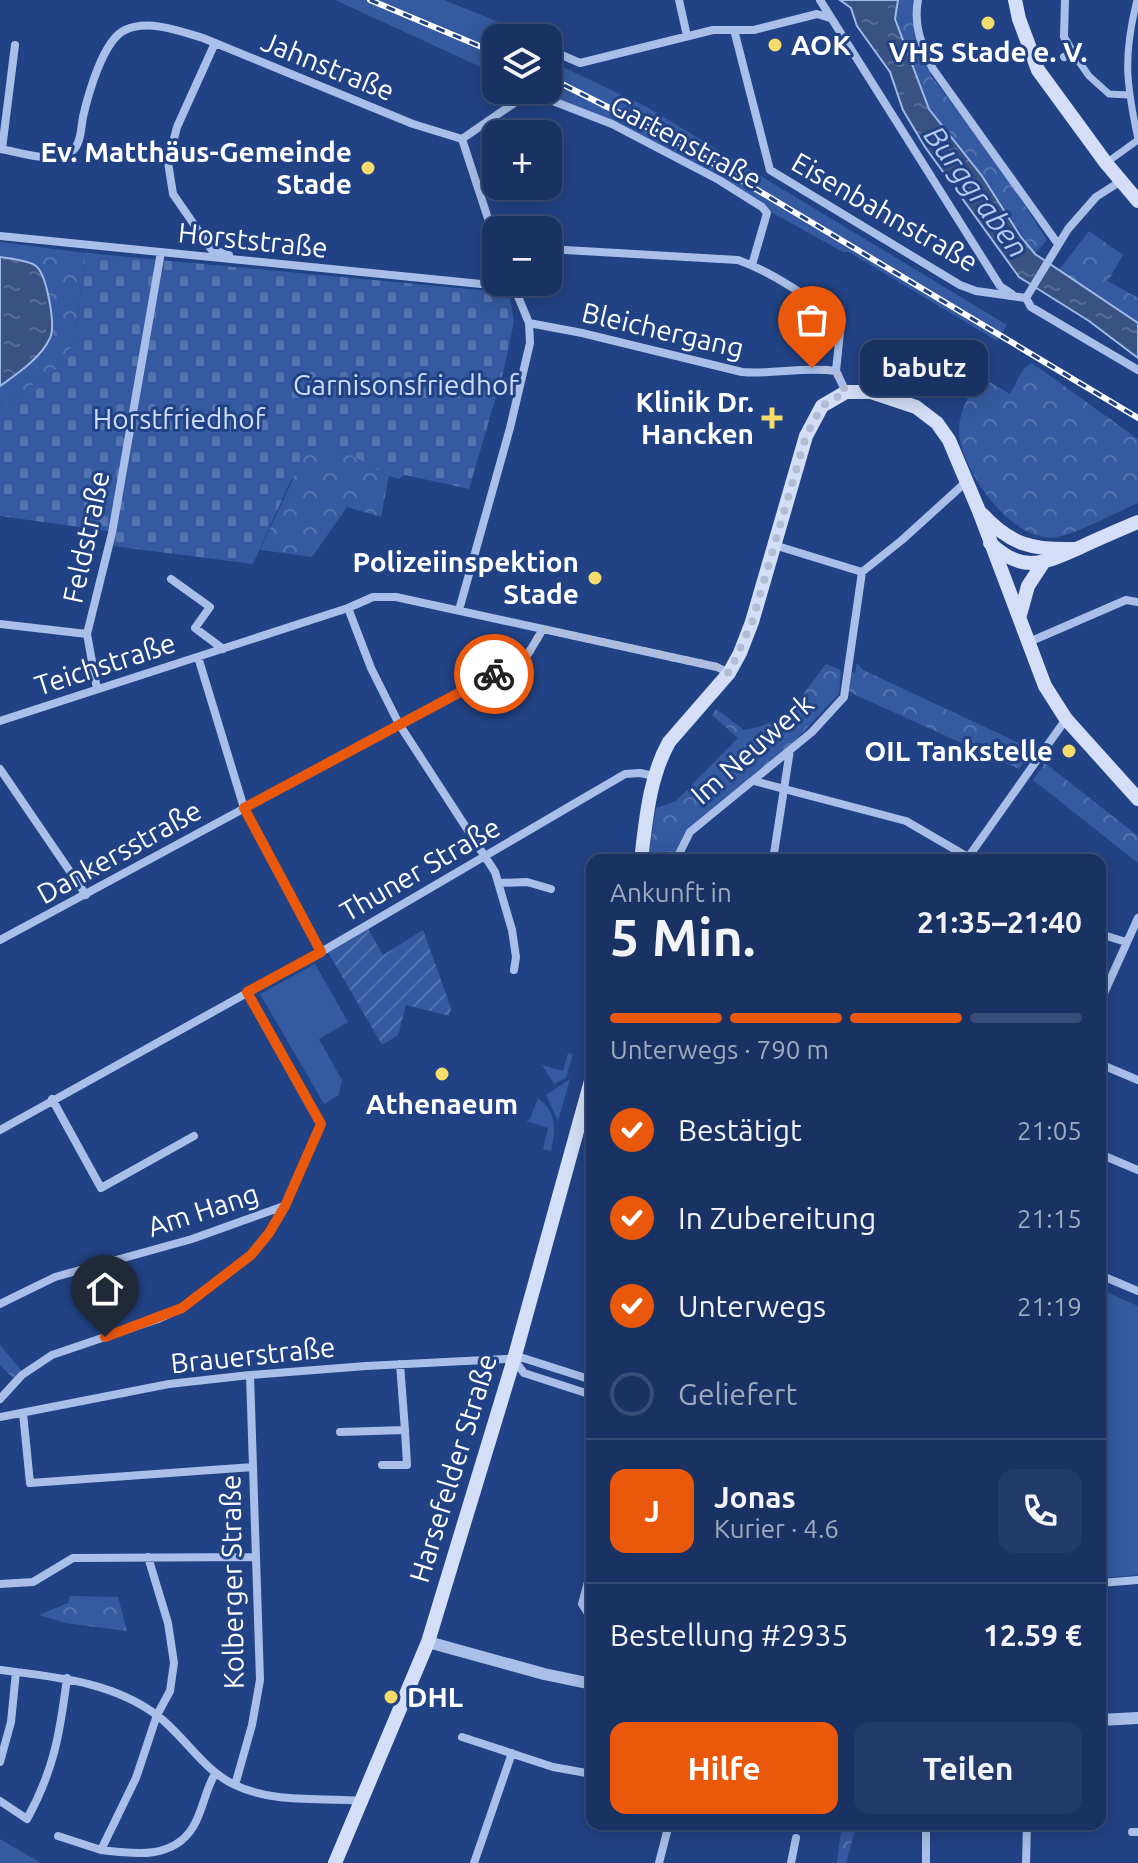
<!DOCTYPE html>
<html lang="de">
<meta charset="utf-8">
<style>
:root{--surface:#193263;--page:#223a69;--text:#f1f3f6;--muted:#9faabe;--line:#374d78;--accent:#ea580c}
body{margin:0;font-family:Ubuntu,sans-serif;background:var(--page);color:var(--text);height:100vh;display:flex;flex-direction:column;font-size:30px;white-space:nowrap}
*{box-sizing:border-box;margin:0}
p{font-size:26px;color:var(--muted)}
.icon{flex:none;width:44px;height:44px;fill:none;stroke:currentColor;stroke-width:2;stroke-linecap:round;stroke-linejoin:round}
.map{position:relative;flex:1;overflow:hidden}
.details{position:absolute;left:586px;top:854px;width:520px;height:976px;display:flex;flex-direction:column;background:var(--surface);border-radius:16px;box-shadow:0 4px 20px #0003,0 0 0 2px var(--line)}
.details>*{flex:none}
.controls{position:absolute;left:482px;top:24px;display:grid;gap:16px}
.controls a{display:grid;place-items:center;width:80px;height:80px;border-radius:16px;background:var(--surface);box-shadow:0 4px 20px #0003,0 0 0 2px var(--line);font-size:40px}
.pin{position:absolute;display:grid;place-items:center;width:68px;height:68px;color:#fff;margin:-82px -34px;border-radius:50% 50% 50% 0;rotate:-45deg;box-shadow:0 0 8px #0007}
.pin .icon{rotate:45deg}
.courier{position:absolute;display:grid;place-items:center;width:80px;height:80px;margin:-40px;border:6px solid #ea580c;border-radius:50%;background:#fff;color:#222;box-shadow:0 2px 10px #0007}
.bubble{position:absolute;height:56px;border-radius:16px;background:var(--surface);box-shadow:0 4px 20px #0003,0 0 0 2px var(--line);font-size:26px;font-weight:700;line-height:56px;text-align:center}
.headline em{font-style:normal;font-weight:700}
.headline div{display:flex;flex-direction:column-reverse}
.headline{display:flex;align-items:center;justify-content:space-between;height:136px;padding:0 24px}
h1{font-size:52px;font-weight:700;line-height:60px}
.bar{display:grid;grid-template-columns:repeat(4,1fr);gap:12px 8px;align-content:center;height:96px;padding:0 24px}
.bar i{height:10px;border-radius:6px;background:var(--line)}
.bar .selected{background:var(--accent)}
.bar p{grid-column:span 4}
.line{display:flex;align-items:center;gap:20px;padding:0 24px;border-top:2px solid var(--line)}
.line div{flex:1}
.round{display:grid;place-items:center;flex:none;width:84px;height:84px;border-radius:16px;background:var(--page)}
ol{padding:0 24px;list-style:none}
li{display:flex;align-items:center;gap:24px;height:88px}
li p{margin-inline-start:auto}
li .icon{padding:8px;border-radius:50%;background:var(--accent);color:#fff;stroke-width:4}
li:last-child{color:var(--muted)}
li i{width:44px;height:44px;border:4px solid var(--line);border-radius:50%}
.primary-button{display:flex;gap:16px;margin-top:auto;padding:16px 24px}
.primary-button a{flex:1;height:92px;border-radius:16px;background:var(--accent);color:#fff;font-size:32px;font-weight:700;line-height:92px;text-align:center}
.primary-button a+a{background:var(--page);color:var(--text)}
.map>svg:first-child{display:block}
.grass{fill:#355aa1}
.cemetery{fill:url(#cemetery-stones)}
.park{fill:url(#park-crowns)}
.garden{fill:url(#garden-furrows)}
.water{fill:url(#water-ripples);stroke:#9db9ea;stroke-width:2}
.lines{fill:none;stroke-linecap:round;stroke-linejoin:round}
.pedestrian{stroke:#a9bfe9;stroke-width:7}
.minor{stroke:#a9bfe9;stroke-width:8}
.tertiary{stroke:#a9bfe9;stroke-width:12}
.secondary{stroke:#d4dff7;stroke-width:14}
.rail-casing{stroke:#fff;stroke-width:6}
.rail{stroke:#214284;stroke-width:3;stroke-dasharray:9;stroke-linecap:butt}
.done{stroke:#b1bdd4;stroke-width:8;stroke-dasharray:0 14.4}
.route{stroke:#ea580c;stroke-width:10}
.poi-dot{fill:#f6dc6a;stroke:#214284;stroke-width:3}
.labels{text-anchor:middle;stroke-width:6;stroke-linejoin:round;paint-order:stroke}
.poi-label{font-size:28px;font-weight:bold;fill:#fff;stroke:#214284;text-anchor:end}
.street-label{font-size:28px;fill:#fff;stroke:#214284}
.park-label{font-size:28px;fill:#cddcf7;stroke:#214284}
.water-label{font-size:30px;font-style:italic;fill:#b4caf0;stroke:#214284}
</style>
<div class="map">
<svg width="1138" height="1863" viewBox="0 0 1138 1863">
<defs>
<pattern id="cemetery-stones" width="16" height="16" patternUnits="userSpaceOnUse" patternTransform="scale(2)"><rect width="16" height="16" fill="#355aa1"/><path d="M2 7V4a2 2 0 0 1 4 0v3zM10 15v-3a2 2 0 0 1 4 0v3z" fill="#5373af"/></pattern>
<pattern id="park-crowns" width="20" height="18" patternUnits="userSpaceOnUse" patternTransform="scale(2)"><rect width="20" height="18" fill="#355aa1"/><path d="M2 6a3 3 0 1 1 6 0M12 15a3 3 0 1 1 6 0" fill="none" stroke="#5373af"/></pattern>
<pattern id="garden-furrows" width="10" height="10" patternUnits="userSpaceOnUse" patternTransform="scale(2)"><rect width="10" height="10" fill="#355aa1"/><path d="M-1 1l2-2M0 10L10 0M9 11l2-2" fill="none" stroke="#5373af"/></pattern>
<pattern id="water-ripples" width="26" height="14" patternUnits="userSpaceOnUse" patternTransform="scale(2)"><rect width="26" height="14" fill="#395282"/><path d="M2 4q2-2 4 0t4 0M15 11q2-2 4 0t4 0" fill="none" stroke="#576c95"/></pattern>
</defs>
<rect width="100%" height="100%" fill="#214284"/>
<!-- grass -->
<path class="grass" d="M335,0H444L511,27L508,38H496V74Z
M548,60L647,107L1007,325L997,341L849,252H843L612,124L529,90H548Z
M315,964L348,1022L319,1039L342,1080L339,1095L324,1104L260,994Z
M568,1053L573,1054L566,1078L554,1084L542,1065L563,1071Z
M570,1079L558,1121L546,1095Z
M538,1098C557,1111 556,1131 551,1151L543,1149L548,1128L526,1121L530,1119Z
M1100,1289L1138,1306V1575L1100,1578Z
M0,1839L41,1863H0Z"/>
<!-- cemetery -->
<path class="cemetery" d="M86,253L480,290L508,286L514,322L504,369L469,489L405,475L399,479L389,476L336,447L291,480L253,564L113,546L115,532L0,516V407L65,363L75,335Z"/>
<!-- park -->
<path class="park" d="M898,0H921L918,15L931,76L995,160L1047,240L1035,254L982,176L929,109L895,19Z
M1089,231L1123,255L1108,281L1138,298V322L1059,270Z
M0,242L86,253L75,335L65,363L0,407V386C17,374 41,358 50,338C56,325 47,275 36,266C28,260 11,259 0,257Z
M1032,363L1138,439V503C1117,512 1078,533 1058,537C1014,546 962,472 959,433C958,412 970,393 980,376L1010,394L1024,368Z
M336,447L389,476L381,517L347,507L312,557L260,550L306,451Z
M857,663L863,670L1032,749L1019,769L849,692L851,672L855,673Z
M826,664L841,670L839,694L790,746L688,830L673,860H648L656,808L676,801L738,738L712,715L716,709L744,730C790,723 799,698 826,664Z
M1045,763L1138,836V863L1033,780Z
M0,1345L21,1370L13,1378L0,1365Z
M70,1596L118,1597L127,1631L65,1623L39,1615L68,1603Z
M842,1824H857L846,1863H837Z"/>
<!-- garden -->
<path class="garden" d="M368,929L383,955L423,930L451,1008L449,1016L406,1005L398,1035L382,1045L328,952Z"/>
<!-- water -->
<path class="water" d="M840,0H898L895,19L929,109L982,176L1021,237L1035,254L1138,323V358L1089,321L1019,277L925,147L903,110L890,72L857,26L851,8Z
M0,257C11,259 28,260 36,266C47,275 56,326 50,338C41,358 17,374 0,386Z"/>
<g class="lines">
<!-- pedestrian -->
<path class="pedestrian" d="M1137,0C1123,56 1126,83 1138,139
M1073,53L1089,76L1109,94L1129,95
M1106,163L1138,140"/>
<!-- minor -->
<path class="minor" d="M679,0L687,36
M820,0L1000,286L1012,294
M918,0C913,26 922,46 933,69L1058,244
M734,30L770,170L960,285L976,291L1026,298
M509,32L522,38
M215,43L177,127L168,162L173,194L211,249L229,255
M548,49L580,63L713,30H754L817,14L830,18
M1064,57L1073,53L1064,37L1065,0
M545,98L612,124L719,180L762,207L767,213L752,265
M462,139L496,243
M462,139L520,99
M0,149C20,152 54,165 72,151C81,145 81,127 83,117C88,95 103,40 125,30C148,19 180,31 203,38L413,124L462,139
M2,149L15,45
M0,236L481,284L501,282
M548,249L738,260C775,273 810,299 841,322L836,371L846,392
M1026,298L1068,229L1096,197L1121,181
M1026,298L1031,307L1138,370
M529,323L582,333L742,372C773,375 804,366 836,371
M774,545L862,572
M171,579L210,607L195,628L223,649
M348,608L371,668L399,724L495,872L512,930L516,957L514,970
M459,610L510,428L530,343L529,323L512,282
M0,624L87,634
M1029,642L1126,600L1138,602
M198,657L244,808L321,952
M97,689L87,634L112,533L161,252
M0,721L348,608L373,597H396L717,667L729,673
M0,769L86,895
M754,781L906,821L973,860
M967,859L1066,719
M676,860L690,832L812,732L844,697L862,572L902,540L966,482
M773,860L790,750
M499,883L527,882L551,889
M1100,934L1126,942
M0,940L497,672L528,654L543,629
M1100,1002L1138,918
M1100,1064L1138,1080
M52,1099L101,1188L194,1136
M0,1130L321,952L625,774L640,773L654,776
M1100,1154L1138,1170
M1100,1275L1138,1291
M0,1304L55,1277L192,1239L284,1206
M514,1360L524,1373L592,1395
M0,1399L22,1375L52,1355L158,1319L182,1308L251,1255L269,1233L285,1206L321,1124L247,992
M23,1413L30,1483L253,1467
M0,1417L169,1384L250,1375L366,1366L523,1358L592,1380
M340,1432L405,1430L400,1364
M382,1465H407L405,1430
M148,1557L168,1623L174,1663L170,1691L157,1715L136,1778L101,1850C133,1854 173,1860 193,1827C203,1811 205,1790 215,1774
M592,1567L582,1604L587,1612L592,1614
M1100,1583L1138,1580
M0,1584L33,1582L73,1558L256,1557
M0,1670C55,1677 112,1681 158,1716C185,1737 204,1771 235,1785C274,1804 321,1797 363,1801
M462,1737L553,1767L592,1774
M0,1762L11,1722L16,1672
M235,1785L252,1725L260,1680L250,1375
M0,1801L27,1819C54,1770 60,1733 67,1678
M1132,1832H1138
M58,1836L101,1850
M474,1863L512,1753
M659,1863L669,1824
M791,1863L796,1838
M926,1863V1824
M1026,1863L1027,1824"/>
<!-- tertiary -->
<path class="tertiary" d="M428,1642L544,1674L592,1684
M1100,1720L1138,1718"/>
<!-- secondary -->
<path class="secondary" d="M1015,0L1019,19L1038,70L1106,163L1138,201
M982,514C1011,545 1032,550 1074,549
M990,543C1024,575 1044,563 1081,547C1100,538 1119,530 1138,522
M1020,615L1028,586L1043,563
M641,860C646,820 649,778 669,742L729,673L740,653L752,622L806,436L822,406L846,392H871L916,407L937,423L949,440L979,511L1045,686L1066,719L1138,799
M335,1863L428,1642L514,1359L592,1077"/>
<!-- rail casing -->
<g class="rail-casing">
<path id="rail" d="M370,0L496,53
M548,77L679,143L1138,418"/>
</g>
<!-- rail -->
<use href="#rail" class="rail"/>
</g>
<g class="lines">
<!-- done -->
<path class="done" d="M494,674L528,654L543,629L717,667L729,673L752,622L806,436L822,406L846,392L836,371L812,368"/>
<!-- route -->
<path class="route" d="M105,1337L182,1308L251,1255L269,1233L285,1206L321,1124L247,992L321,952L244,808L494,674"/>
</g>
<!-- markers -->
<g class="poi-dot">
<circle cx="988" cy="23" r="8"/>
<circle cx="775" cy="45" r="8"/>
<circle cx="368" cy="168" r="8"/>
<path d="M768 406h8v8h8v8h-8v8h-8v-8h-8v-8h8z"/>
<circle cx="595" cy="578" r="8"/>
<circle cx="1069" cy="751" r="8"/>
<circle cx="442" cy="1074" r="8"/>
<circle cx="391" cy="1697" r="8"/>
</g>
<g class="labels">
<!-- poi labels -->
<g class="poi-label">
<text x="791" y="55" text-anchor="start">AOK</text>
<text x="988" y="62" text-anchor="middle">VHS Stade e. V.</text>
<text x="352" y="162">Ev. Matthäus-Gemeinde<tspan x="352" dy="32">Stade</tspan></text>
<text x="754" y="412">Klinik Dr.<tspan x="754" dy="32">Hancken</tspan></text>
<text x="579" y="572">Polizeiinspektion<tspan x="579" dy="32">Stade</tspan></text>
<text x="1053" y="761">OIL Tankstelle</text>
<text x="442" y="1114" text-anchor="middle">Athenaeum</text>
<text x="407" y="1707" text-anchor="start">DHL</text>
</g>
<!-- street labels -->
<g class="street-label">
<text transform="translate(328 66) rotate(22)" y="10">Jahnstraße</text>
<text transform="translate(686 142) rotate(28)" y="10">Gartenstraße</text>
<text transform="translate(885 212) rotate(30)" y="10">Eisenbahnstraße</text>
<text transform="translate(253 240) rotate(6)" y="10">Horststraße</text>
<text transform="translate(663 330) rotate(13)" y="10">Bleichergang</text>
<text transform="translate(86 537) rotate(-78)" y="10">Feldstraße</text>
<text transform="translate(105 664) rotate(-18)" y="10">Teichstraße</text>
<text transform="translate(752 749) rotate(-41)" y="10">Im Neuwerk</text>
<text transform="translate(119 852) rotate(-29)" y="10">Dankersstraße</text>
<text transform="translate(420 869) rotate(-30)" y="10">Thuner Straße</text>
<text transform="translate(203 1210) rotate(-18)" y="10">Am Hang</text>
<text transform="translate(253 1355) rotate(-6)" y="10">Brauerstraße</text>
<text transform="translate(453 1468) rotate(-73)" y="10">Harsefelder Straße</text>
<text transform="translate(232 1582) rotate(-91)" y="10">Kolberger Straße</text>
</g>
<!-- park labels -->
<g class="park-label">
<text x="406" y="395">Garnisonsfriedhof</text>
<text x="179" y="429">Horstfriedhof</text>
</g>
<!-- water labels -->
<g class="water-label">
<text transform="translate(976 192) rotate(54)" y="10">Burggraben</text>
</g>
</g>
</svg>
<div class="controls">
<a><svg class="icon" aria-label="layers" viewBox="0 0 24 24"><path d="M12 4l9 5-9 5-9-5zM3 14l9 5 9-5"/></svg></a>
<a>+</a>
<a>−</a>
</div>
<div class="pin" style="left:812px;top:368px;background:#ea580c"><svg class="icon" aria-label="bag" viewBox="0 0 24 24"><path d="M5 8h14l-1 12H6zM9 8a3 3 0 0 1 6 0"/></svg></div>
<div class="pin" style="left:105px;top:1337px;background:#1f2937"><svg class="icon" aria-label="home" viewBox="0 0 24 24"><path d="M3 11l9-7 9 7M6 9v11h12V9"/></svg></div>
<div class="courier" style="left:494px;top:674px"><svg class="icon" aria-label="bike" viewBox="0 0 24 24"><circle cx="6" cy="16" r="4"/><circle cx="18" cy="16" r="4"/><path d="M6 16l4-8h5l3 8M10 8l3 8H6M13 5h3"/></svg></div>
<div class="bubble" style="left:860px;top:340px;width:128px">babutz</div>
<section class="details">
<div class="headline"><div><h1>5 Min.</h1><p>Ankunft in</p></div><em>21:35–21:40</em></div>
<div class="bar"><i class="selected"></i><i class="selected"></i><i class="selected"></i><i></i><p>Unterwegs · 790 m</p></div>
<ol>
<li><svg class="icon" aria-label="check" viewBox="0 0 24 24"><path d="M5 12l5 5 9-10"/></svg>Bestätigt<p>21:05</p></li>
<li><svg class="icon" aria-label="check" viewBox="0 0 24 24"><path d="M5 12l5 5 9-10"/></svg>In Zubereitung<p>21:15</p></li>
<li><svg class="icon" aria-label="check" viewBox="0 0 24 24"><path d="M5 12l5 5 9-10"/></svg>Unterwegs<p>21:19</p></li>
<li><i></i>Geliefert</li>
</ol>
<div class="line" style="height:144px"><b class="round" style="background:var(--accent);color:#fff">J</b><div><b>Jonas</b><p>Kurier · 4.6</p></div><a class="round"><svg class="icon" aria-label="phone" viewBox="0 0 24 24"><path d="M5 4h4l2 5-3 2q2 4 5 5l2-3 5 2v4C11 20 4 13 5 4z"/></svg></a></div>
<div class="line" style="height:104px"><div>Bestellung #2935</div><b>12.59 €</b></div>
<div class="primary-button"><a>Hilfe</a><a>Teilen</a></div>
</section>
</div>
